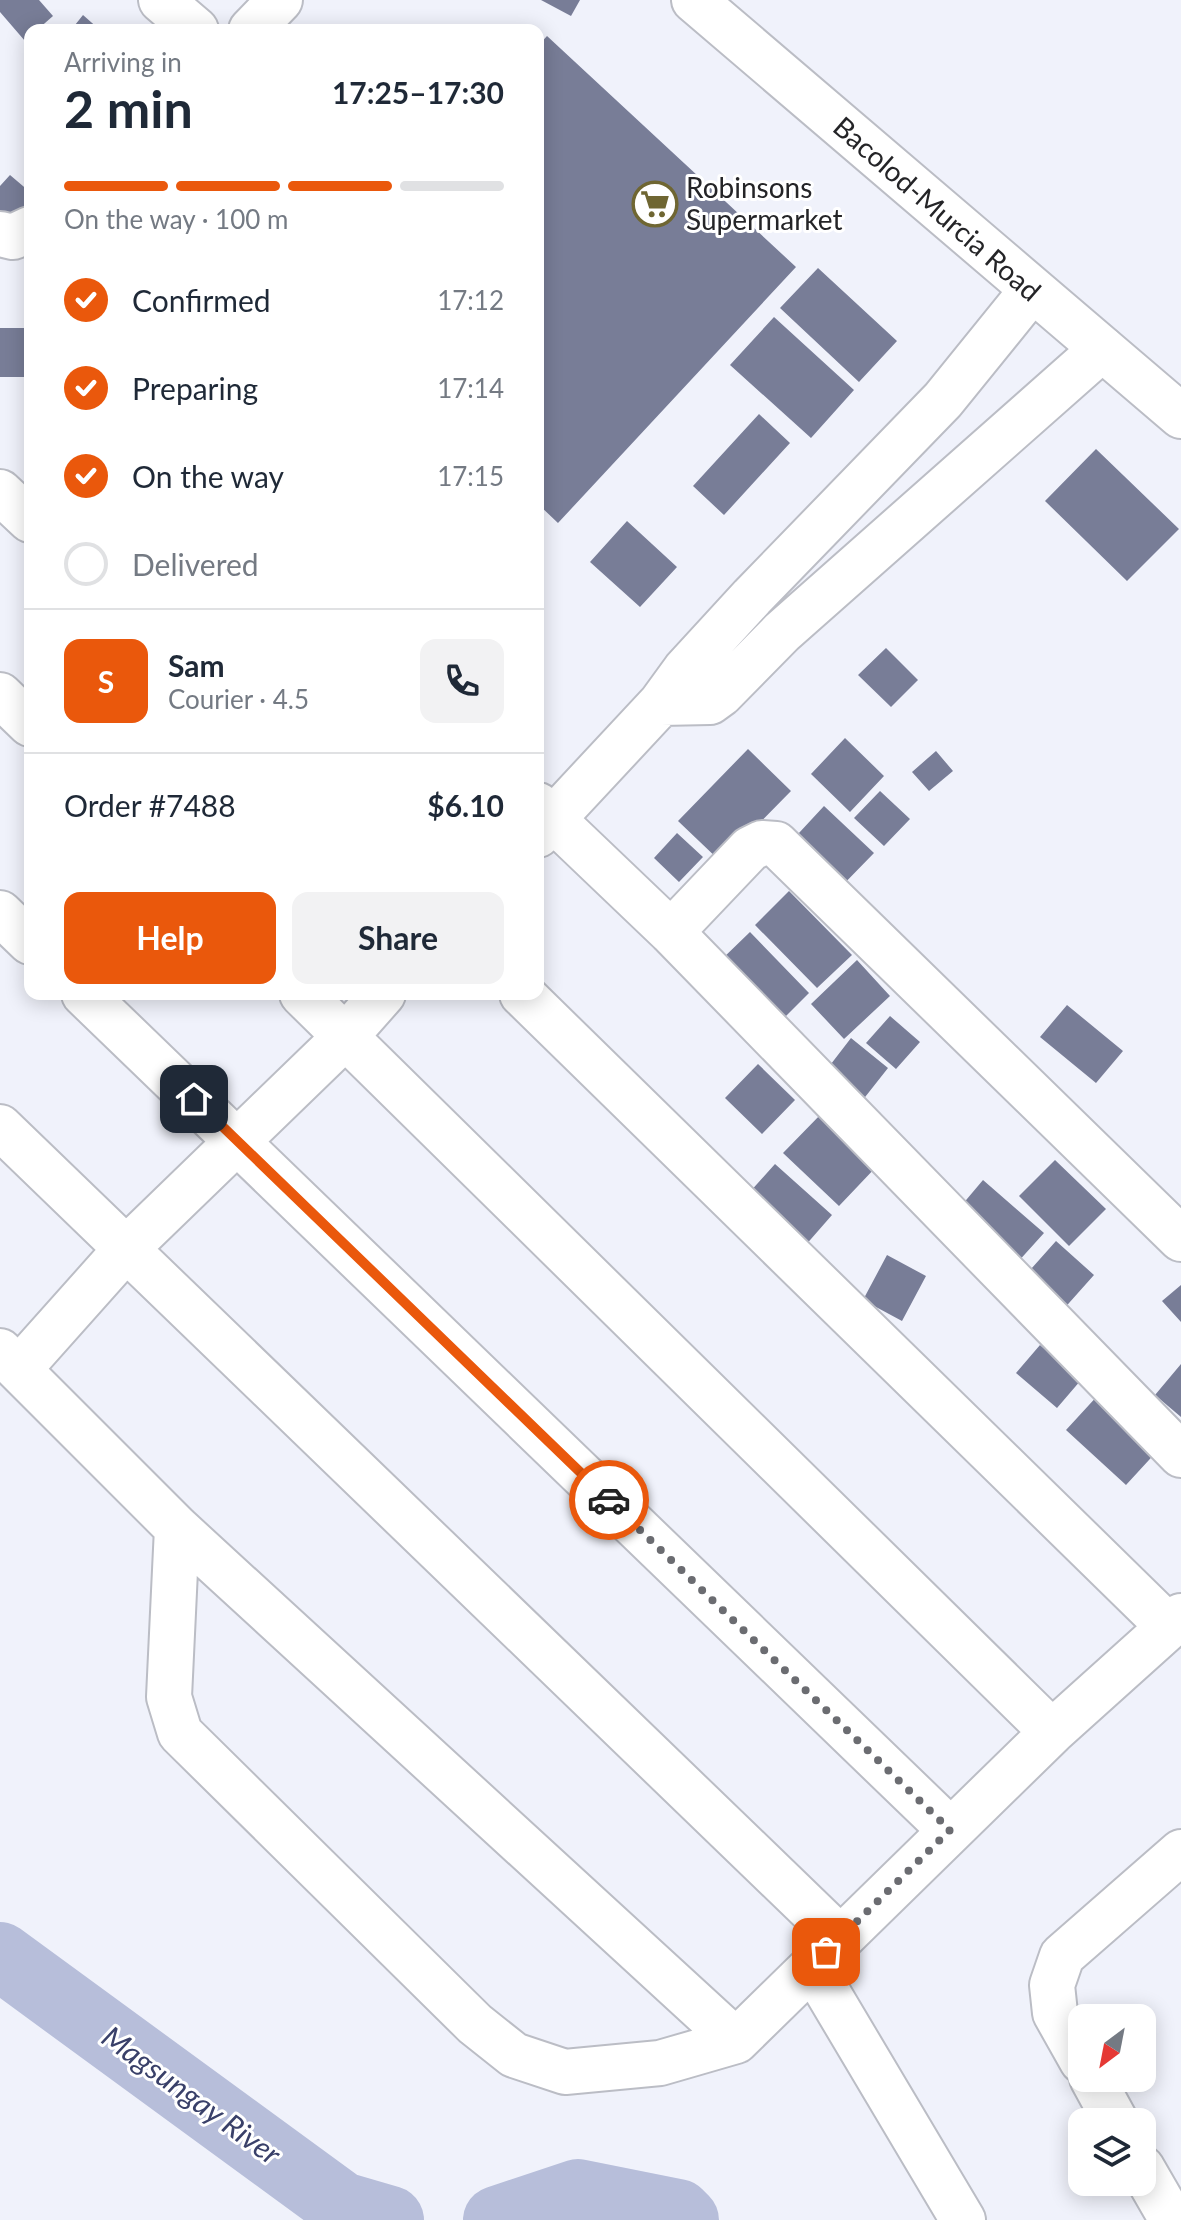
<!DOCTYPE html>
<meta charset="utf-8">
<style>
:root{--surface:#fff;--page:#f2f2f3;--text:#1f2937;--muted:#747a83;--line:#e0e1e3;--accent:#ea580c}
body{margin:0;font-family:Lato,sans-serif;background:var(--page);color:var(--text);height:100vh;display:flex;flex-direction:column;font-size:30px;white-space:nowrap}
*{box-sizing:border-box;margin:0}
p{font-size:26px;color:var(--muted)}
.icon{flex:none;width:44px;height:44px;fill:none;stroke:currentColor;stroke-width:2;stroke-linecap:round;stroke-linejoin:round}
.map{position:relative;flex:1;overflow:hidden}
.drawer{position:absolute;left:24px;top:24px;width:520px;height:976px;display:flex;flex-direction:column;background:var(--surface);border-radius:16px;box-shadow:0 4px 20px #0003}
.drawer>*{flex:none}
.needle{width:52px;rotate:212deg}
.controls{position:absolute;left:1068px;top:2004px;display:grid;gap:16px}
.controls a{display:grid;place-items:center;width:88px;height:88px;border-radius:16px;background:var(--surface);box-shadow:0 4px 20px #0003;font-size:40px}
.pin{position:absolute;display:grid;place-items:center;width:68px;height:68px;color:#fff;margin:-34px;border-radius:16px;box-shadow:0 4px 12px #0006}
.courier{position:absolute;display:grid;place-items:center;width:80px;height:80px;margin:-40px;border:6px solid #ea580c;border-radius:50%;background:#fff;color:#222;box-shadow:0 2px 10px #0007}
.summary em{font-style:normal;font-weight:700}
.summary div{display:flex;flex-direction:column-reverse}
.summary{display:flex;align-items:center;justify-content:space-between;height:136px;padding:0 40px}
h1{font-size:52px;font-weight:700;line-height:60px}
.bar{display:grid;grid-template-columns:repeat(4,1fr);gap:12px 8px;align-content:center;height:96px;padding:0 40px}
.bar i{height:10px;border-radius:6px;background:var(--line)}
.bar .current{background:var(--accent)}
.bar p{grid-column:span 4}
.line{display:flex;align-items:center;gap:20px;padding:0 40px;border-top:2px solid var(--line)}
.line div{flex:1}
.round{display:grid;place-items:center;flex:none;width:84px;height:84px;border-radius:16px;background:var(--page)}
ol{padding:0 40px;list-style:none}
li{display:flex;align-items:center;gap:24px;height:88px}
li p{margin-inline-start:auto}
li .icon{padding:8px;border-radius:50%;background:var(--accent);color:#fff;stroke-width:4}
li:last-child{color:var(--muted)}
li i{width:44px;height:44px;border:4px solid var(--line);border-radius:50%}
.cta{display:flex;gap:16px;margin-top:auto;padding:16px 40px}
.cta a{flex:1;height:92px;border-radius:16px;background:var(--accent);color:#fff;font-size:32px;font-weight:700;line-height:92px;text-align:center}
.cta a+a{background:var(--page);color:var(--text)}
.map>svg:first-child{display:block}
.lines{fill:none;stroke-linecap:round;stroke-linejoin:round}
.river{stroke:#b7beda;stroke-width:68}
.building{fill:#787d97}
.street-casing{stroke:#bbbdc5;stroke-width:48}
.secondary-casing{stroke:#bbbdc5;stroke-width:48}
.primary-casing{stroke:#bbbdc5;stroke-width:48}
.street{stroke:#fff;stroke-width:44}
.secondary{stroke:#fff;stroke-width:44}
.primary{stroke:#fff;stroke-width:44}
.done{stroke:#6b6c71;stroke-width:8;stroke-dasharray:0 14.4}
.route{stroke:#ea580c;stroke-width:10}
.labels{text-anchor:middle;stroke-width:6;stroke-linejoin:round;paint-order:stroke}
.poi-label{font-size:28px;fill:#242427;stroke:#fff;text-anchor:start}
.street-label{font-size:28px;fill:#242427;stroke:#fff}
.water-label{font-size:30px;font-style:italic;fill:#394069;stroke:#fff}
</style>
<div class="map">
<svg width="1181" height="2220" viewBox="0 0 1181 2220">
<rect width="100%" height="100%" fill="#f0f2fb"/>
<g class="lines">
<!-- river -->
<path class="river" d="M0,1956L342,2206L390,2220
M497,2220L578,2193L678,2213L685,2220"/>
</g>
<!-- building -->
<path class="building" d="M0,0H39L53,16L37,30H30L25,41L0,12Z
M541,0H580L571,16Z
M83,15L100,30H71Z
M547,36L796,267L558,523L538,504V46Z
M10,175L30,192V203L4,232L0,228V186Z
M818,268L897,341L859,382L780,308Z
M774,317L854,390L811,438L730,365Z
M0,328H28L30,377H0Z
M759,414L790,443L724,515L693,486Z
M1096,449L1179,529L1127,581L1045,501Z
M627,521L677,567L640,607L590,562Z
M886,648L918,680L891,707L858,675Z
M845,738L884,776L850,812L811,774Z
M748,749L791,791L721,862L678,821Z
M936,751L953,771L929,791L912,772Z
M880,791L910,819L884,846L854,818Z
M824,806L874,853L835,893L786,847Z
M677,833L703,857L679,882L654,858Z
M789,891L852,955L817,988L755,925Z
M750,932L809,993L780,1022L720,961Z
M857,960L890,996L844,1039L811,1004Z
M1067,1005L1123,1051L1096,1083L1040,1037Z
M890,1016L920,1042L896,1069L866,1043Z
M851,1038L888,1068L858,1106L821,1077Z
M758,1064L795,1100L762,1134L725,1098Z
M822,1113L877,1166L839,1206L783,1153Z
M1055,1160L1106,1209L1069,1246L1019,1196Z
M775,1164L832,1215L797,1255L739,1204Z
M983,1180L1044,1233L1016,1264L956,1212Z
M1056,1241L1094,1275L1061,1312L1023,1278Z
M887,1255L926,1276L902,1321L863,1300Z
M1181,1285V1322L1162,1301Z
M1040,1345L1081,1380L1057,1408L1016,1373Z
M1181,1364V1417L1155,1395Z
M1100,1393L1160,1448L1126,1485L1066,1430Z"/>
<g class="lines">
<!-- street casing -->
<g class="street-casing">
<path id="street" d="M161,0L196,30
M0,492L30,520
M0,695L30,724
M661,703L710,702L721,694L782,632L1102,349
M538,805L671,932L1181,1455
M538,835L661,703L685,670L752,597L943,400L1032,290
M0,913L30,942
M671,932L750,849L762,843L776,844L1181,1239
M84,994L950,1830
M302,994L1052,1732
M522,994L1169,1627
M0,1127L840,1938
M0,1351L177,1528L736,2041
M19,1369L126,1249L345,1037L383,994
M177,1528L169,1697L180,1733L475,2024L514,2055L565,2072L660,2063L736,2041L1052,1732L1181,1616
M812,1966L963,2220
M1082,2061L1055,2013L1052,1985L1062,1956L1181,1852
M1092,2078L1116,2122
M1142,2168L1172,2220"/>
</g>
<!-- secondary casing -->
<g class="secondary-casing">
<path id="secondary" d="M251,30L280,0
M0,234L13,237L30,229"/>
</g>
<!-- primary casing -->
<g class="primary-casing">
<path id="primary" d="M694,0L1181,416"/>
</g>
<!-- street -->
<use href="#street" class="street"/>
<!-- secondary -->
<use href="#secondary" class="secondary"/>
<!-- primary -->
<use href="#primary" class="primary"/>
</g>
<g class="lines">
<!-- done -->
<path class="done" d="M609,1500L950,1830L826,1952"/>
<!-- route -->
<path class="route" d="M194,1099L609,1500"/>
</g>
<!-- icons -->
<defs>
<g id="supermarket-ring" transform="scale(2.3)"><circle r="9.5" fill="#fff" stroke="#6f6632" stroke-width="1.5"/><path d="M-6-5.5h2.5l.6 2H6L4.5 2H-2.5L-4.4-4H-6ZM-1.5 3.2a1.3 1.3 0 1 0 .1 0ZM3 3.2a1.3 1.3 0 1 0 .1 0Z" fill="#6f6632"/></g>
</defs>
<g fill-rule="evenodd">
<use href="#supermarket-ring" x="655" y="204"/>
</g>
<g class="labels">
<!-- poi labels -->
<g class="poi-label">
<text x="686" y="198">Robinsons<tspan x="686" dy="32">Supermarket</tspan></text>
</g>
<!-- street labels -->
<g class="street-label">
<text transform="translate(937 209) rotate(41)" y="10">Bacolod-Murcia Road</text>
</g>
<!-- water labels -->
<g class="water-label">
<text transform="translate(191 2096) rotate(36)" y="10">Magsungay River</text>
</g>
</g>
</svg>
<div class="controls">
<a><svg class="needle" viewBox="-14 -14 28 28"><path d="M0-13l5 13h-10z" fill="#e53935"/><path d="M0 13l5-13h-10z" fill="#747a83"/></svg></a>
<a><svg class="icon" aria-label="layers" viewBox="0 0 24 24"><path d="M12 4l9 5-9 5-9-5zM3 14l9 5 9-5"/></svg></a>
</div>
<div class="pin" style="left:826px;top:1952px;background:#ea580c"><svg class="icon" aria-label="bag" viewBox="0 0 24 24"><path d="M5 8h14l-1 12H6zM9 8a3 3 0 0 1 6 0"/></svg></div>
<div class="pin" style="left:194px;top:1099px;background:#1f2937"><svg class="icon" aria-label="home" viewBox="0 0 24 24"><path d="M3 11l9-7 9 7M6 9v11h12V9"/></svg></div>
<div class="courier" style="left:609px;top:1500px"><svg class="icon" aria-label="car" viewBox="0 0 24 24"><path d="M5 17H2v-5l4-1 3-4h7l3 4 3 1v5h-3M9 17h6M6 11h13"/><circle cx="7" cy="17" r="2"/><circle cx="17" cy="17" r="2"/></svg></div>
<section class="drawer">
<div class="summary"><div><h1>2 min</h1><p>Arriving in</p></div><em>17:25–17:30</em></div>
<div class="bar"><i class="current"></i><i class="current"></i><i class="current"></i><i></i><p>On the way · 100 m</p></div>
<ol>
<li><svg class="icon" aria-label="check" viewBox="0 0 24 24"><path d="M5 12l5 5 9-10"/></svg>Confirmed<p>17:12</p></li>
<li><svg class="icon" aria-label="check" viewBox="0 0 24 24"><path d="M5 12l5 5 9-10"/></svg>Preparing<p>17:14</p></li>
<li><svg class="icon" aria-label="check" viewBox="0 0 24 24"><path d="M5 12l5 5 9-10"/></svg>On the way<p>17:15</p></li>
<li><i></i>Delivered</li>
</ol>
<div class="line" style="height:144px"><b class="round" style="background:var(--accent);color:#fff">S</b><div><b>Sam</b><p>Courier · 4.5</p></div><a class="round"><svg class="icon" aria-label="phone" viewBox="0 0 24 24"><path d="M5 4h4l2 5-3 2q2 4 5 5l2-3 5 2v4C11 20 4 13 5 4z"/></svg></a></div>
<div class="line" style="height:104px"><div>Order #7488</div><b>$6.10</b></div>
<div class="cta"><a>Help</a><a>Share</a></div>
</section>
</div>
